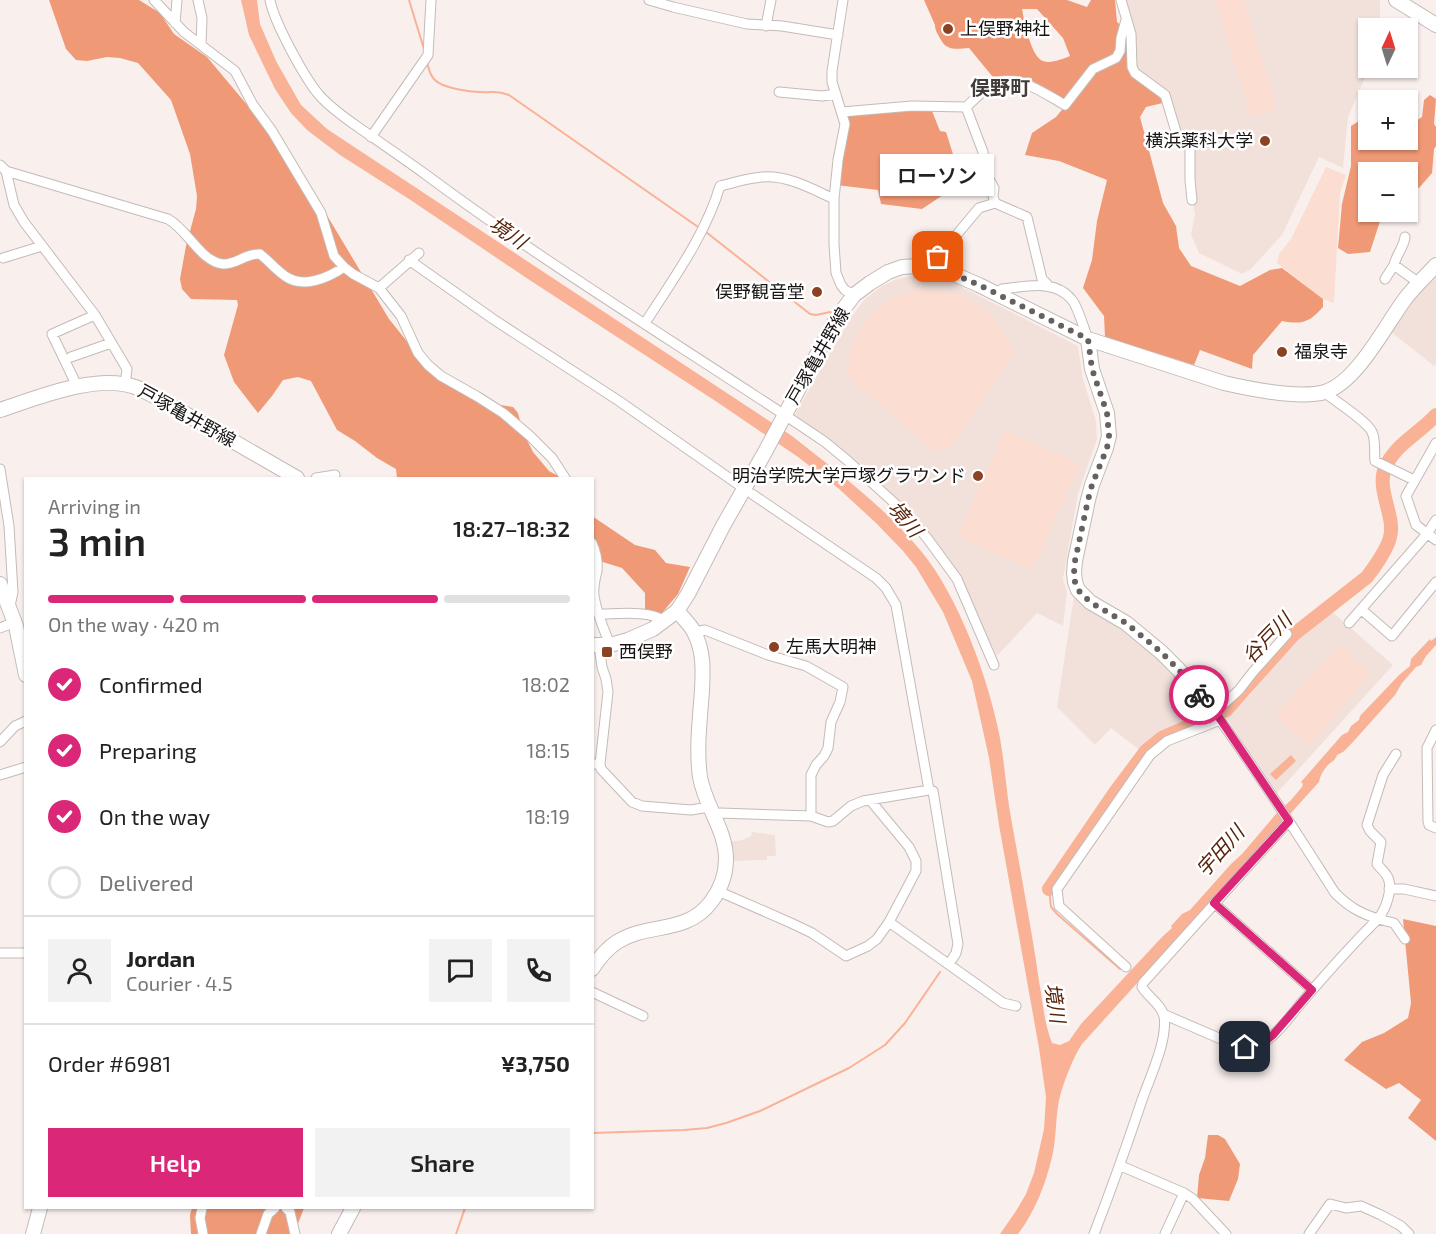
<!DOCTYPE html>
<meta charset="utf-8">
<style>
:root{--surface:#fff;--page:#f2f2f2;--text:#222;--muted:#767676;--line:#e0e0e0;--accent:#db2777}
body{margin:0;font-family:"Exo 2","Noto Sans JP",sans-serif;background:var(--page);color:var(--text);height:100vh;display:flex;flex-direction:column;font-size:22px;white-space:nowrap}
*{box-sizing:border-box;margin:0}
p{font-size:20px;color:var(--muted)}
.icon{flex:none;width:33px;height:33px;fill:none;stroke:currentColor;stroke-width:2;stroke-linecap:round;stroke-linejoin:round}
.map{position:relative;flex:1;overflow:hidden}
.panel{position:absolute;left:24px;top:477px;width:570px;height:732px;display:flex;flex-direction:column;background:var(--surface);border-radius:0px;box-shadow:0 2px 4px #0004}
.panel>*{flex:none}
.needle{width:39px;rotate:4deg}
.fabs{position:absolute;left:1358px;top:18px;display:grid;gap:12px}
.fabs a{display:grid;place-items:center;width:60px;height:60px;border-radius:0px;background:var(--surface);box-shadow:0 2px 4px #0004;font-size:30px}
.pin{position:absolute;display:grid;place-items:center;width:51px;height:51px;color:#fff;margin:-26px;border-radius:12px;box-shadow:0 3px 9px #0006}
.courier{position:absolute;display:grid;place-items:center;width:60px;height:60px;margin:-30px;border:4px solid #db2777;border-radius:50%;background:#fff;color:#222;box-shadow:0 2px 8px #0007}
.bubble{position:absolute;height:42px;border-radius:0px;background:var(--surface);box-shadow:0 2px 4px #0004;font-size:20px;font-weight:600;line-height:42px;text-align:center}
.headline em{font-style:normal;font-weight:600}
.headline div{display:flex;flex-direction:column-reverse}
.headline{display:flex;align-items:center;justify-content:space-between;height:102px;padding:0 24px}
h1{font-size:39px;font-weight:600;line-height:45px}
.bar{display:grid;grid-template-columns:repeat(4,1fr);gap:9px 6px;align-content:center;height:72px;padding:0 24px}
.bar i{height:8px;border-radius:4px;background:var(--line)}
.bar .selected{background:var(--accent)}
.bar p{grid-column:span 4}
.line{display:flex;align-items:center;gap:15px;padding:0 24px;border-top:2px solid var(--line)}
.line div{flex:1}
.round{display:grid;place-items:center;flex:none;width:63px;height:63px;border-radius:0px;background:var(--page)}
ol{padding:0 24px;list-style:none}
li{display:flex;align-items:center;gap:18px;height:66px}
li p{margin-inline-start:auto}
li .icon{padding:6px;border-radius:50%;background:var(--accent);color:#fff;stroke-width:4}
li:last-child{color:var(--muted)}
li i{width:33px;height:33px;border:3px solid var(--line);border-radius:50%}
.cta{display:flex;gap:12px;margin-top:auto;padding:12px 24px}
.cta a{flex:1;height:69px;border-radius:0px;background:var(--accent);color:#fff;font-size:24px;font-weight:600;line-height:69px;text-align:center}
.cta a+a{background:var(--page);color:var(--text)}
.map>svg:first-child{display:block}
.built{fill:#f2e1db}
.green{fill:#fbddd1}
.forest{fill:#f09976;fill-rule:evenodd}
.water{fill:#f9b296}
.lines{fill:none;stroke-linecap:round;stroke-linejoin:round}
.stream{stroke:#f9b296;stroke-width:2}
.river{stroke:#f9b296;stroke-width:14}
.street-casing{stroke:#c3bbb7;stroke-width:11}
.secondary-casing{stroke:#c3bbb7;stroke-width:16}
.street{stroke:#fff;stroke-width:9}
.secondary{stroke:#fff;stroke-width:14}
.done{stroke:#66615f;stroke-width:6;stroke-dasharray:0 10.8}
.route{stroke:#db2777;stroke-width:8}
.poi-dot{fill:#8a4223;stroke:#fff;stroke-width:2}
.labels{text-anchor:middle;stroke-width:5;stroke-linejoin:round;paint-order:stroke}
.poi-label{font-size:18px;fill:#171413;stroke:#fff;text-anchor:start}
.street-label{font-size:18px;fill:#171413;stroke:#fff}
.neighbourhood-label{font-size:20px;font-weight:bold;fill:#423c39;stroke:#fff}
.water-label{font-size:20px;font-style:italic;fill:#59230a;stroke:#fff}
</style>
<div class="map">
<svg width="1436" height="1234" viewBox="0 0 1436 1234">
<rect width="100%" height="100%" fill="#f9f0ed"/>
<!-- built -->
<path class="built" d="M1123,0H1380V28H1368V68H1369L1348,117L1343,168L1319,157L1282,235L1251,269L1242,274L1199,253L1191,235L1195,214L1192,200L1190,147L1177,135L1165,95L1132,67Z
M1436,272V364L1434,366L1390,331L1408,303Z
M926,273L948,280L1078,346L1083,379L1096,421L1097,439L1078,494L1063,579L1067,592L1063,626L1037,613L997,656L964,589L940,548L918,522L852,457L794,416L851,317L865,299L882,286L897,279Z
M1074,596L1127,630L1154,652L1218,717L1194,724L1162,737L1142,752L1111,728L1095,745L1057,707Z
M1330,610L1393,665L1277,793L1226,717L1250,695L1300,631Z
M752,832L775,835L776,856H767V860L730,861L729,842L743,840L751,836Z"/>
<!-- green -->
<path class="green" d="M1215,0H1244L1275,102L1274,111L1251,117Z
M1326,167L1346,175L1340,193L1334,303L1323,299L1277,263L1279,254L1291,239Z
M918,289C931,290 944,291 956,294C975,298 997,319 1006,336C1009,341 1011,348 1013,353L952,445C944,451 939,451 930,448L846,375C851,342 863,312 896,297C903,294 911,292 918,289Z
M1005,430L1080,464L1032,570L957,536Z
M1339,645L1371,673L1309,746L1277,717L1276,714Z"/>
<!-- forest -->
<path class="forest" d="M49,0H139L160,13L174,34L207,57L259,119L313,192L389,319L430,370L488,403L513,407L518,413L523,432L533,452L549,471L562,478H397L396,469L377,458L355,441L337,430L311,381L298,377L283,380L272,396L258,413L234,382L224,355L238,305L237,300L191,299L182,289L180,279L186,246L196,209L197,196L190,154L171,100L138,63L120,58L107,57L87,61L76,60L66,49Z
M924,0H1067L1087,7L1091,0H1115L1117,22L1131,34L1132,67L1167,102L1146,107L1140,117L1163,203L1176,226L1179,248L1191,266L1240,286L1270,270L1282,268L1323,299V307C1310,322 1302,325 1282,321L1253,355L1252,369L1200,350L1194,365L1105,337L1104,316L1083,288L1092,260L1097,221L1107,180L1059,161L1025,155L1032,133L1056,117L1065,106L1023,83L997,82L969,48C957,49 947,51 941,40C938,34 935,31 935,25ZM1022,9H1037L1063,38L1070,56C1062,59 1051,64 1043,61C1031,57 1024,20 1022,9Z
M1430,95L1436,99L1434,124L1436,127V146L1434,149L1432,173L1419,188L1407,184V172H1368V212H1376L1382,215L1370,252L1348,254L1338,248L1342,204L1351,166V126L1359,121L1368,128V140H1407V127L1422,117L1424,100Z
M930,106L940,131L946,132L959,173L966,182L955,195L949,191L922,209L881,204L878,190L836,185L842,112Z
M592,516L635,545L655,550L666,563L690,567L678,594L662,613L645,611V593L622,568L593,559Z
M1403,919L1436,926V1141L1408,1118L1421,1100L1399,1083L1386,1089L1344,1060L1362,1042L1384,1033L1408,1018L1411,1003Z
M1208,1135H1218L1225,1139L1240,1164L1238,1179L1229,1201L1197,1198L1199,1175L1205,1158Z
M192,1208H304L294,1234H191L190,1215Z"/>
<!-- water -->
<path class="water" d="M241,0H257L260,24L276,61L301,105L327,129L792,436C837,472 884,506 921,551C959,597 989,680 1000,738C1004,761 1006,784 1009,806C1014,836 1020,866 1025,896C1030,924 1035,953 1039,981C1043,1002 1044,1023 1052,1043L1060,1045L1069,1041L1081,1024L1162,937L1172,928L1171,926L1182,914L1190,910L1231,864L1242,854L1276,814L1291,800L1302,787L1303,784L1301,782L1342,735L1348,732L1351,726L1359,720L1360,716L1399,675L1410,666L1411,659L1428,641L1430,639L1431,641L1436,637V645L1426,656L1421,665L1416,667L1402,683L1395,695L1352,743L1343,752L1337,755C1335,761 1332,761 1328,765C1323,770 1320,776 1319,782L1082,1044C1073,1057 1064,1082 1060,1096C1055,1116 1057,1137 1052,1157C1046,1183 1035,1212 1018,1234H1000L1016,1211L1026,1194L1034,1173L1044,1129L1046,1097L1039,1048L999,825L989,758L972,681L943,612L916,567L903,551L876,523L838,488L798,457L717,402L528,279L409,199L340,155L307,130L291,113L275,89L249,35Z
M1291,755L1296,761L1276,780L1270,774Z"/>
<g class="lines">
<!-- stream -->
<path class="stream" d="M409,0L424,49
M427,63C429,69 430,76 435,80C442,88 470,92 481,92C493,93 496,90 509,95L701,229
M706,232L810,314L816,315L830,312
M1049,889L1051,907L1057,914L1120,969
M592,1133L684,1130L707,1128L726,1123L760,1111L849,1068L885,1045L905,1023L940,972
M456,1234L465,1208"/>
<!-- river -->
<path class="river" d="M1049,889L1116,791L1146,751L1162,738L1226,710L1293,635L1367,577C1374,568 1388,548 1390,537C1396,518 1376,489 1385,468C1394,445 1420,433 1436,415"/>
<!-- street casing -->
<g class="street-casing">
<path id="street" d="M154,0L184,32L235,71L253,105L272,131L321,213L334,256L344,267L353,274L379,288L401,316L418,353L428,365L441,376L478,397L503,413L530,436L552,458L565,478
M198,0L202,18L201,45
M270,0C274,22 305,79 320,96C331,108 345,118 358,127C381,143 403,158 425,174C554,270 692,352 825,442L848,461L890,499L910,518L927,538L957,579L994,665
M649,0L673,7L747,24L782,26L838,35
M843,0L832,71V82L845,124L838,160L834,199V244L836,273L841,285L845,290L854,295
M1121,0L1131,34L1132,67L1135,73L1165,95L1177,135L1190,146V180L1192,200
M175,23L177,0
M766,26L771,0
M779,92L822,96L836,94
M842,112L912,106L966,107
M371,137L428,55L431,0
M0,165L6,171L14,205L24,222L95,315L127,369L125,385
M6,171L168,219C188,230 201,262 223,264C236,265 246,253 260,254C269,261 276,270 285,276C303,289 328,278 344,267
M995,203L993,196L994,188L985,172L983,152L966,107C975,99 985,88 996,83C1017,73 1047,95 1065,105L1093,69L1116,58L1120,51L1121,38L1126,20
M3,258L42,246
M409,260L493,319L619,401L739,485
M933,265L938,257L979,208L995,203L1027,217L1042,279L1047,284
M1394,265C1396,255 1404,247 1405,237
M1385,279L1394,265L1419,283
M379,288L419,253
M996,293L1002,289C1025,287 1055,278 1072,300C1078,307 1084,329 1088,339
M645,323C672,281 706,234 720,186C733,183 748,178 762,177C788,175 812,189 834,199
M71,357L111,343
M77,386L52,334L95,315
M1324,392C1335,401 1367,421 1372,432C1376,440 1374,452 1375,461L1414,480
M1436,443L1406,496L1416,525L1436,540
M0,469L9,526L13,592L10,606
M316,478L335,475
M752,494L876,578L886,588L896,605L929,790L933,791L958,944L956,953L949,964
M592,543C596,552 598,561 597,571C595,579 593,586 594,595C596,612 604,629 610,645
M1362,610L1392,636L1436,582
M599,614C617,614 650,610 664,621
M1349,623L1427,534L1436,520
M0,628L15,622
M694,632L705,630L768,655L806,666L843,687L840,702L831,722L828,748L824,756L816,765L811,775V816L720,813L713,815
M599,646L602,667L606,679L608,692L600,764
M1195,689C1217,714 1234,739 1252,766C1281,808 1308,851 1335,893C1349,907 1360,913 1378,919C1386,909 1394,887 1387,876C1385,872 1380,868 1377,864L1381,842L1370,831L1367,825L1383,775L1396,754
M1214,710L1226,702L1239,690L1253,672L1287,634
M1436,730L1427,748L1428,821L1429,825L1436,828
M0,742L15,726L26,721
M592,764H600L601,769L632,802L642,806L691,810L709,807
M0,775L26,767
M811,816L828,822L833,821L851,806L863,801L929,790
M1389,889H1404L1436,896
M718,891L791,923L812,933L846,956L868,946L877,939L889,922L916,871V861L909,847L870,800
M1214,903L1312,990
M889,922L1003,1003L1016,1006
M0,953H26
M1126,967L1059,906L1057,889L1150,755L1167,741L1220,720
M592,992L643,1016
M1163,1014L1235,1045C1244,1046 1254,1047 1263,1043C1277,1035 1291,1015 1302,1002C1326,974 1351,945 1378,919L1394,923L1405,939
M1121,1166L1184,1193L1193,1199L1226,1234
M202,1208L200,1218L203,1234
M286,1208L290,1212L295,1234
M261,1234L268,1214L275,1208
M1094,1234C1111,1190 1127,1145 1142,1100C1150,1077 1168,1040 1164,1016C1161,1004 1148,997 1142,987L1143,983L1289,821
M1165,1234L1184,1193
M1309,1234L1330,1204L1346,1208L1361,1206L1381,1215L1401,1226L1409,1234"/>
</g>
<!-- secondary casing -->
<g class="secondary-casing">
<path id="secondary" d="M1396,0L1436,25
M1088,339L1092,369L1107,413L1109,436L1106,448L1092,485L1088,500L1075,561L1074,573L1075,582L1078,590L1090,602L1126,623L1161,652L1179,670L1195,689
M0,410C37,398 97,373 135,387C142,389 149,394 156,397L297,478
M0,584L16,626L26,675
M592,645H610L628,640L653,629L677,611L688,594L723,526L765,452L836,319L854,295L870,283L888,272L902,267L933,265L979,285L1088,339L1224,383C1250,389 1300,399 1325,392C1357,382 1385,326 1405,299C1414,287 1426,276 1436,265
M592,969C599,958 606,949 617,942C648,922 686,935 711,902C720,890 726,874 726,859C726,830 705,806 700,777C696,749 700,719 702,690C703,670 704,651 694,632C690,624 683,618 677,611
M33,1234L40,1208
M339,1234L353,1208"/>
</g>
<!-- street -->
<use href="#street" class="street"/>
<!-- secondary -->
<use href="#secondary" class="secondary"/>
</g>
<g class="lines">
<!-- done -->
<path class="done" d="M938,257L933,265L979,285L1088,339L1092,369L1107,413L1109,436L1107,448L1092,485L1088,500L1075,561L1074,573L1075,582L1078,590L1090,602L1126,623L1161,652L1179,670L1199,695"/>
<!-- route -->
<path class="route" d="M1199,695L1214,710L1289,821L1214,903L1312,990L1273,1035L1263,1043L1245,1047"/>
</g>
<!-- markers -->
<g class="poi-dot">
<circle cx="948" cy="29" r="6"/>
<circle cx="1265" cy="141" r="6"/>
<circle cx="817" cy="292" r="6"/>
<circle cx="1282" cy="352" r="6"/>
<circle cx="978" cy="476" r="6"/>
<circle cx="774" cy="647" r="6"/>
<rect x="601" y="646" width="12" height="12" rx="3"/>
</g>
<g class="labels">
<!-- poi labels -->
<g class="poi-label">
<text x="960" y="35">上俣野神社</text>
<text x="1253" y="147" text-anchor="end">横浜薬科大学</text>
<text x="805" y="298" text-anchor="end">俣野観音堂</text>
<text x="1294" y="358">福泉寺</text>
<text x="966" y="482" text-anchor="end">明治学院大学戸塚グラウンド</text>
<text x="786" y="653">左馬大明神</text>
<text x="619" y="658">西俣野</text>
</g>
<!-- street labels -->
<g class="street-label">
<text transform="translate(818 356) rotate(-60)" y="6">戸塚亀井野線</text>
<text transform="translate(187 416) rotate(29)" y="6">戸塚亀井野線</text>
</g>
<!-- neighbourhood labels -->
<g class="neighbourhood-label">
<text x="1000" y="95">俣野町</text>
</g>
<!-- water labels -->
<g class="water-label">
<text transform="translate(508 233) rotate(34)" y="7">境川</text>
<text transform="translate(905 519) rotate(50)" y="7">境川</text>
<text transform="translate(1267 638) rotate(-46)" y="7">谷戸川</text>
<text transform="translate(1220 851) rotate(-48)" y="7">宇田川</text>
<text transform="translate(1055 1003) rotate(81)" y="7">境川</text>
</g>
</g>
</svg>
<div class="fabs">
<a><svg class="needle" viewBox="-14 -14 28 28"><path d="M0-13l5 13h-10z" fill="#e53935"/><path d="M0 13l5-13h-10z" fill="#767676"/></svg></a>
<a>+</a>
<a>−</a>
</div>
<div class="pin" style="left:938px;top:257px;background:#ea580c"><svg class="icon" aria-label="bag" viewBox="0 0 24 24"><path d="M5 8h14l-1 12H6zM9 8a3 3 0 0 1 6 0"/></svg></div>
<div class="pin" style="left:1245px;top:1047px;background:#1f2937"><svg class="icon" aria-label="home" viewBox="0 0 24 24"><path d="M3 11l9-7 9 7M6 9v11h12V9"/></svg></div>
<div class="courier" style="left:1199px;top:695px"><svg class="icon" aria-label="bike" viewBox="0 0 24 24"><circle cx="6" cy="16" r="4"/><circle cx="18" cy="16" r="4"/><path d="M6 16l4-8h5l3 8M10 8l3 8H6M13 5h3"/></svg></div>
<div class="bubble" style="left:880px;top:154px;width:114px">ローソン</div>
<section class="panel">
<div class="headline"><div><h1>3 min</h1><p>Arriving in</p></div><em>18:27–18:32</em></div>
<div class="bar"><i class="selected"></i><i class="selected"></i><i class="selected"></i><i></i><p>On the way · 420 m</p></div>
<ol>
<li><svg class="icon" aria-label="check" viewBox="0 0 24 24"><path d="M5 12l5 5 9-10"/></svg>Confirmed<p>18:02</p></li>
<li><svg class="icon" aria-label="check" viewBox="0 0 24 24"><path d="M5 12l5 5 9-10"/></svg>Preparing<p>18:15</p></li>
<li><svg class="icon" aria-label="check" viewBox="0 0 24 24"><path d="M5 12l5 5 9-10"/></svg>On the way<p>18:19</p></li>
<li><i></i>Delivered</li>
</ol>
<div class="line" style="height:108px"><a class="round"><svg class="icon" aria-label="person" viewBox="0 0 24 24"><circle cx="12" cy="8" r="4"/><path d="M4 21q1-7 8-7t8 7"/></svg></a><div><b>Jordan</b><p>Courier · 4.5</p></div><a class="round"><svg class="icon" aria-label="chat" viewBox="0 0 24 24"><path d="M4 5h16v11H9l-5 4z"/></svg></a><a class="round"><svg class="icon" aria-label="phone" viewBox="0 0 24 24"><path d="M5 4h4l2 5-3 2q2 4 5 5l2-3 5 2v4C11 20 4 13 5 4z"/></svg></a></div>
<div class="line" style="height:78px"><div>Order #6981</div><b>¥3,750</b></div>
<div class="cta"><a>Help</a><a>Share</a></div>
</section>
</div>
